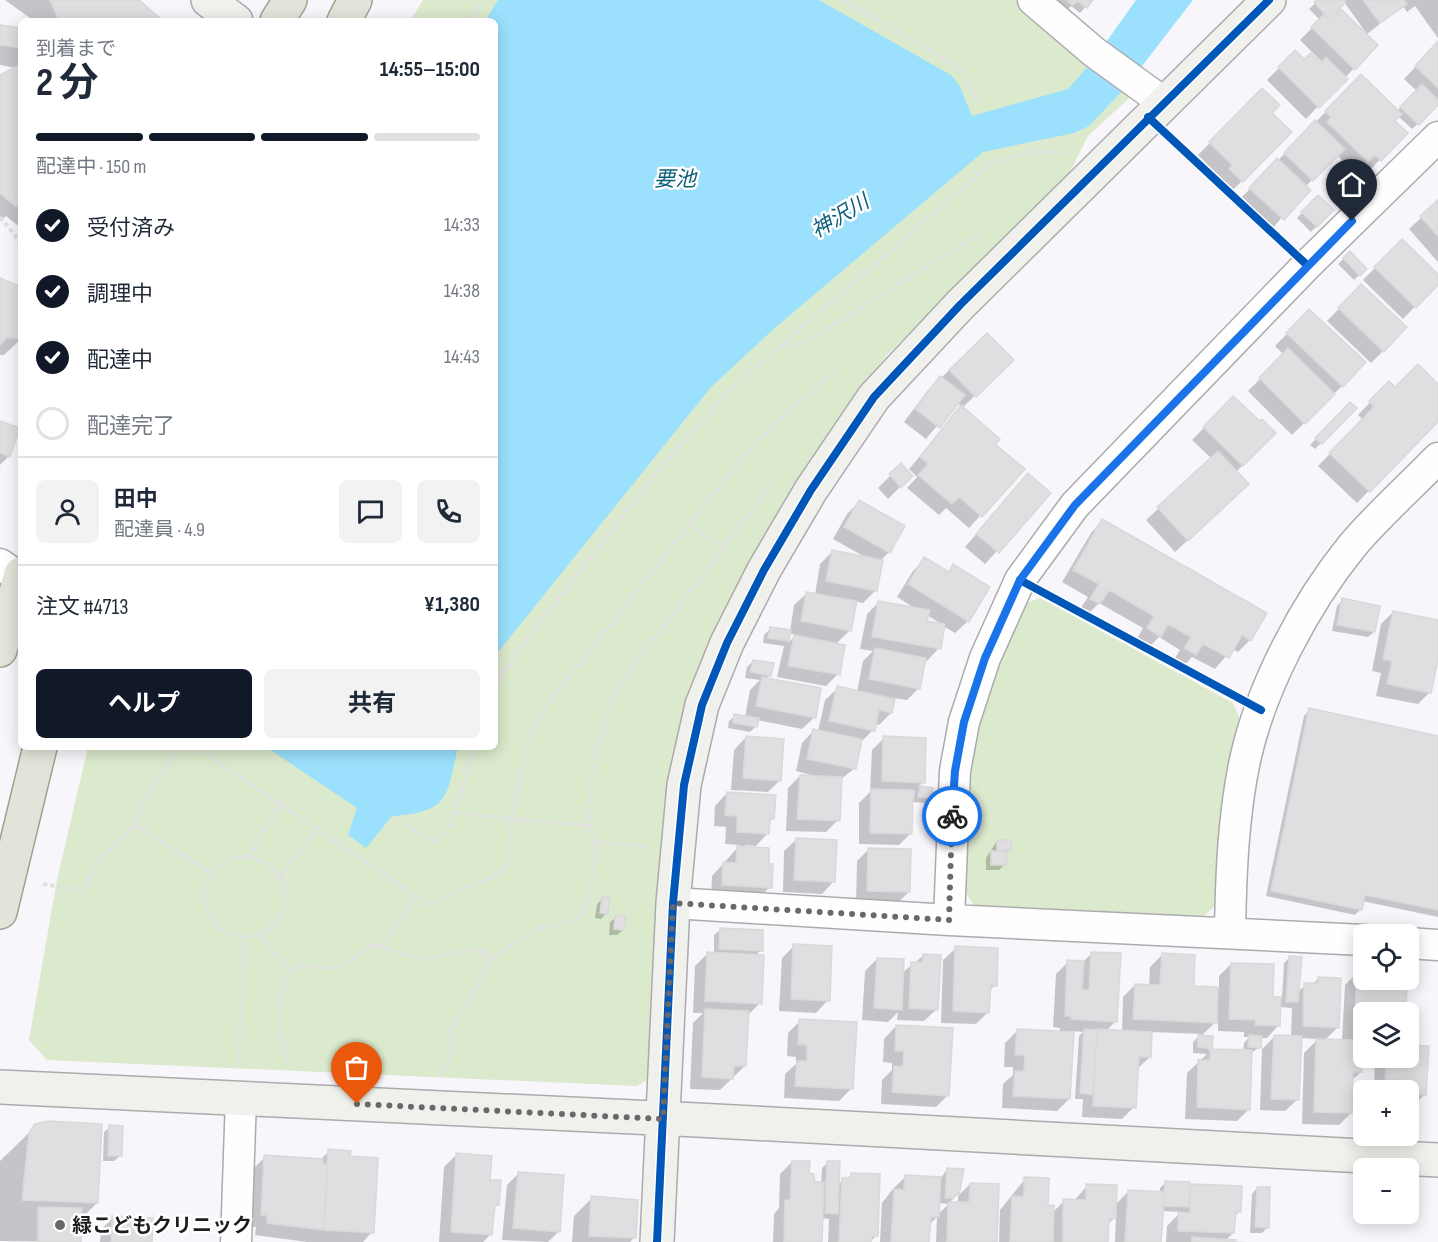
<!DOCTYPE html>
<html lang="ja">
<meta charset="utf-8">
<style>
:root{--surface:#fff;--page:#f2f2f3;--text:#1f2937;--muted:#747a83;--line:#e0e1e3;--accent:#111827}
body{margin:0;font-family:"Sofia Sans Condensed","Noto Sans JP",sans-serif;background:var(--page);color:var(--text);height:100vh;display:flex;flex-direction:column;font-size:22px;white-space:nowrap}
*{box-sizing:border-box;margin:0}
p{font-size:20px;color:var(--muted)}
.icon{flex:none;width:33px;height:33px;fill:none;stroke:currentColor;stroke-width:2;stroke-linecap:round;stroke-linejoin:round}
.map{position:relative;flex:1;overflow:hidden}
.sheet{position:absolute;left:18px;top:18px;width:480px;height:732px;display:flex;flex-direction:column;background:var(--surface);border-radius:9px;box-shadow:0 3px 15px #0003}
.sheet>*{flex:none}
.fabs{position:absolute;left:1353px;top:924px;display:grid;gap:12px}
.fabs a{display:grid;place-items:center;width:66px;height:66px;border-radius:9px;background:var(--surface);box-shadow:0 3px 15px #0003;font-size:30px}
.pin{position:absolute;display:grid;place-items:center;width:51px;height:51px;color:#fff;margin:-62px -26px;border-radius:50% 50% 50% 0;rotate:-45deg;box-shadow:0 0 6px #0007}
.pin .icon{rotate:45deg}
.courier{position:absolute;display:grid;place-items:center;width:60px;height:60px;margin:-30px;border:4px solid #1a73e8;border-radius:50%;background:#fff;color:#222;box-shadow:0 2px 8px #0007}
.headline em{font-style:normal;font-weight:700}
.headline div{display:flex;flex-direction:column-reverse}
.headline{display:flex;align-items:center;justify-content:space-between;height:102px;padding:0 18px}
h1{font-size:39px;font-weight:700;line-height:45px}
.bar{display:grid;grid-template-columns:repeat(4,1fr);gap:9px 6px;align-content:center;height:72px;padding:0 18px}
.bar i{height:8px;border-radius:4px;background:var(--line)}
.bar .on{background:var(--accent)}
.bar p{grid-column:span 4}
.line{display:flex;align-items:center;gap:15px;padding:0 18px;border-top:2px solid var(--line)}
.line div{flex:1}
.round{display:grid;place-items:center;flex:none;width:63px;height:63px;border-radius:9px;background:var(--page)}
ol{padding:0 18px;list-style:none}
li{display:flex;align-items:center;gap:18px;height:66px}
li p{margin-inline-start:auto}
li .icon{padding:6px;border-radius:50%;background:var(--accent);color:#fff;stroke-width:4}
li:last-child{color:var(--muted)}
li i{width:33px;height:33px;border:3px solid var(--line);border-radius:50%}
.action{display:flex;gap:12px;margin-top:auto;padding:12px 18px}
.action a{flex:1;height:69px;border-radius:9px;background:var(--accent);color:#fff;font-size:24px;font-weight:700;line-height:69px;text-align:center}
.action a+a{background:var(--page);color:var(--text)}
.map>svg:first-child{display:block}
.green{fill:#dbe9cc}
.water{fill:#9be0fc}
.pier{fill:#f8f6fb}
.shadow{fill:#0003;fill-rule:evenodd}
.building{fill:#e0dee0;stroke:#dad8d9;stroke-width:1.5}
.lines{fill:none;stroke-linecap:round;stroke-linejoin:round}
.street-casing{stroke:#acaaad;stroke-width:33}
.secondary-casing{stroke:#acaaad;stroke-width:36}
.primary-casing{stroke:#9da28f;stroke-width:36}
.path{stroke:#e0e0e2;stroke-width:4;stroke-dasharray:4.5 3;stroke-linecap:butt}
.street{stroke:#fefefe;stroke-width:30}
.secondary{stroke:#f0f1ec;stroke-width:33}
.primary{stroke:#e1e4d8;stroke-width:33}
.cycleway-casing{stroke:#fff;stroke-width:11}
.cycleway{stroke:#0057b8;stroke-width:8}
.done{stroke:#6a686b;stroke-width:6;stroke-dasharray:0 10.8}
.route{stroke:#1a73e8;stroke-width:8}
.poi-dot{fill:#6a686b;stroke:#fff;stroke-width:2}
.labels{text-anchor:middle;stroke-width:5;stroke-linejoin:round;paint-order:stroke}
.poi-label{font-size:20px;font-weight:bold;fill:#1d1c1e;stroke:#fff;text-anchor:start}
.water-label{font-size:21px;font-style:italic;fill:#0f617b;stroke:#fff}
</style>
<div class="map">
<svg width="1438" height="1242" viewBox="0 0 1438 1242">
<rect width="100%" height="100%" fill="#f8f6fb"/>
<!-- green -->
<path class="green" d="M423,0H1015L1093,61L1132,88L1128,99L1088,136L1068,176L888,354L860,390L738,586L697,670L684,707L668,780L650,1078L637,1086L47,1060L29,1040L57,880L88,747H495V21H410Z
M1040,598L1233,703L1242,723L1217,904L1204,916L974,905L964,890L973,757L985,698L1023,604Z"/>
<!-- water -->
<path class="water" d="M498,0H819L951,75L959,85L972,116L1068,89L1092,62L1136,0H1193L1125,88L1089,126L1074,133L983,152L777,326L711,387L495,656V21H485Z
M266,747H458C446,799 449,812 392,816L366,848L348,835L357,808Z"/>
<!-- pier -->
<path class="pier" d="M21,672V713L0,725V682Z"/>
<!-- shadow -->
<path class="shadow" d="M5,0H136L161,21H34Z
M1053,0H1091L1080,13L1071,6L1067,10Z
M1319,0H1438V38L1415,6L1407,12L1403,6L1367,34L1344,2L1327,20L1376,45L1306,119L1267,80L1295,52L1304,61L1320,64L1322,62L1300,40L1320,20L1309,9Z
M0,27L21,30V228L6,216L0,221V77L16,68L0,65Z
M1438,43V106L1412,129L1398,116L1393,121L1406,133L1368,172L1362,166L1355,173L1337,155L1305,187L1271,231L1238,201L1361,76L1397,111L1417,91L1404,79Z
M1262,90L1270,113L1290,132L1230,193L1218,182L1221,178L1198,155Z
M1318,197L1332,210L1311,232L1297,218Z
M1438,202V262L1409,229Z
M1402,241L1438,276V283L1403,319L1363,280Z
M1350,253L1365,269L1354,280L1338,264Z
M0,279L21,308V339L4,355H0Z
M1361,286L1383,351L1371,363L1327,321Z
M1309,311L1342,386L1292,435L1248,391L1284,355L1275,346Z
M987,335L1012,360L962,408L993,444L1023,469L969,528L946,508L939,515L907,488L917,477L909,469L962,407L957,402L926,439L904,422L928,390Z
M1438,386V420L1357,503L1318,466L1363,420L1358,415L1377,395L1395,389Z
M1233,398L1259,423L1274,433L1236,472L1235,496L1175,552L1146,520L1212,459L1192,440Z
M1350,404L1355,408L1315,449L1310,445Z
M0,422L9,456L0,465Z
M901,465L911,476L888,499L878,488Z
M1016,488L1049,493L985,564L965,547Z
M859,502L889,552L881,560L875,591L863,603L855,601L850,630L836,644L838,674L826,686L777,677L784,646L763,643L764,635L770,629L790,632L794,605L807,593L815,595L820,564L832,552L865,557L833,539L847,514ZM789,633L796,635L788,643Z
M1103,520L1250,640L1238,652L1232,649L1215,669L1192,657L1183,667L1173,661L1180,650L1159,637L1148,648L1136,641L1143,628L1099,603L1087,615L1079,611L1088,597L1062,582L1091,533Z
M925,559L947,572L954,566L968,621L955,633L943,626L939,648L927,661L924,660L919,688L907,700L894,698L891,713L879,725L875,724L873,730L861,742L855,768L840,780L838,820L826,832L786,831L788,788L800,776L818,777L796,771L802,743L814,730L818,731L825,700L838,688L857,692L863,661L873,651L860,649L867,614L879,602L916,609L897,597L913,571ZM927,615L941,624L925,622Z
M1343,600L1374,632L1368,637L1332,631L1337,606Z
M1393,612L1438,621V652L1430,692L1418,704L1376,696L1381,673L1372,671L1381,624Z
M753,661L770,675L766,679L815,717L802,729L757,720L756,726L750,732L728,728L729,721L735,716L745,717L750,690L760,680L745,678L747,667Z
M1309,710L1438,737V917L1362,901L1361,909L1355,915L1266,896L1304,716Z
M746,737L780,780L768,792L731,790L734,750Z
M884,738L923,782L918,787L932,789L931,798L925,803L913,802L915,790L911,794V833L899,845L859,844V803L870,792L872,750Z
M727,793L773,818L768,823V833L756,846L745,845L770,887L758,899L711,897L712,876L740,845L725,844L726,827L714,826L715,806Z
M797,839L834,881L822,894L783,892L784,851Z
M997,841L1010,849L1005,854V864L999,870H986V858Z
M869,849L909,892L896,904L856,902L857,861Z
M603,898L606,913L601,919L595,918L597,904Z
M616,917L623,930L617,935H609L610,922Z
M720,930L761,950L755,956L760,1003L748,1015L745,1066L720,1090L690,1089L693,1023L703,1013H693L695,966L707,954H714V935Z
M794,946L828,1000L816,1013L779,1011L782,958Z
M956,948L995,985L989,991L988,1012L976,1024L941,1023L943,960Z
M1092,953L1116,1021L1106,1031L1122,1032L1123,997L1135,985L1149,986L1150,967L1162,955L1192,988L1219,989V976L1231,964L1271,998H1282L1284,963L1290,957L1298,992L1305,985H1312L1319,978L1338,1027L1324,1041H1342L1345,985L1357,973L1364,980H1406L1404,1012H1364L1361,1072L1351,1081V1113L1339,1125L1302,1124L1304,1053L1318,1039L1300,1038L1298,1099L1285,1111L1260,1110L1262,1049L1274,1037H1291L1292,1008L1279,1007V1025L1267,1038H1261L1260,1047L1251,1053L1249,1109L1237,1121L1185,1119L1187,1073L1207,1054L1193,1053V1042L1201,1034L1151,1032L1150,1057L1136,1070L1134,1107L1122,1119L1082,1117L1083,1099H1075L1079,1036L1083,1032L1072,1031L1069,1099L1057,1111L1002,1108L1003,1084L1013,1075V1067H1004L1005,1043L1017,1031L1059,1033L1060,1028L1053,1027L1056,974L1068,962H1083ZM1218,1020V1031L1244,1032V1037H1249L1244,1043L1243,1051L1208,1050L1210,1048L1201,1036Z
M924,955L937,1009L924,1021L897,1020L898,1012L888,1022L862,1020L865,971L877,959L902,973Z
M800,1021L851,1089L839,1101L784,1098L785,1074L796,1064V1057L787,1056L788,1033Z
M896,1026L948,1095L936,1107L881,1104L882,1080L892,1070V1063L883,1062L884,1039Z
M1375,1058H1408L1424,1095L1412,1107H1408V1090H1374Z
M36,1126L97,1203L80,1220L79,1242L0,1241V1161Z
M110,1127L120,1156L114,1161H103L104,1132Z
M329,1151L348,1158L372,1232L363,1242H307L255,1235L256,1227H249L253,1169L265,1157L319,1161Z
M457,1154L489,1181L498,1204L493,1209L491,1234L483,1242H439L444,1167Z
M792,1162L808,1174L813,1184H821L822,1168L828,1162L838,1184L852,1175L876,1236L870,1242H828L829,1219L822,1218L821,1242H773L774,1214L779,1208L780,1174Z
M947,1169L957,1195L949,1203H958V1196L970,1184L995,1242H936L937,1217L929,1225L928,1242H880L882,1203L893,1189L905,1177L941,1178ZM938,1203L949,1204L937,1215Z
M519,1173L559,1231L548,1242L502,1240L507,1185Z
M1025,1179L1053,1212L1064,1201H1074L1087,1186L1114,1206L1129,1191L1160,1193V1188L1166,1182L1188,1189L1192,1186L1240,1211L1234,1217L1233,1233L1225,1241L1247,1242H1166L1167,1226L1181,1212L1162,1211L1160,1242H1115L1116,1216L1107,1225V1242H999L1000,1210Z
M1257,1188L1268,1227L1262,1233H1250L1252,1194Z
M592,1198L634,1238L630,1242H572L574,1216Z
M113,1217L150,1242H100L101,1230Z"/>
<!-- building -->
<path class="building" d="M50,0H139L163,21H59Z
M1066,0H1093L1087,8L1077,1L1073,5Z
M1316,0H1344L1346,2L1329,19L1314,2Z
M1363,0H1404L1407,4L1380,23Z
M1341,9L1378,45L1355,70L1311,27L1323,15L1330,21Z
M0,25L21,28V48L0,45Z
M1438,41V88L1415,66Z
M1295,50L1304,59L1311,53L1321,63L1326,57L1348,79L1319,108L1278,67Z
M19,65L21,202L16,207L0,193V75Z
M1361,74L1402,114L1395,121L1408,133L1381,161L1375,155L1368,162L1327,122L1331,117L1325,111Z
M1422,84L1438,100V105L1419,125L1400,107Z
M1262,88L1280,105L1272,113L1292,132L1243,182L1229,169L1232,165L1209,142Z
M1315,120L1345,149L1313,181L1284,153Z
M1277,158L1311,190L1284,220L1249,188Z
M1318,195L1334,210L1317,227L1301,212Z
M1438,200V236L1420,216Z
M1402,239L1438,274V285L1416,308L1374,267Z
M1350,251L1367,269L1360,276L1343,258Z
M0,278L21,287V338H6L0,345Z
M1361,284L1407,327L1384,352L1338,308Z
M1309,309L1366,362L1343,387L1286,333Z
M987,333L1014,360L976,397L949,370Z
M1288,348L1335,394L1305,424L1259,378Z
M1418,364L1438,384V422L1370,492L1329,453L1374,407L1369,401L1389,381L1395,387Z
M940,376L965,395L940,428L915,409Z
M1233,396L1260,421L1262,419L1276,433L1243,466L1203,427Z
M1350,402L1357,408L1322,444L1315,438Z
M961,405L1000,439L995,444L1025,469L982,517L959,497L952,504L918,475L928,464L920,457Z
M0,421L20,428L10,457L0,453Z
M1218,451L1249,484L1188,541L1157,507Z
M901,463L913,476L901,488L889,474Z
M1028,473L1051,493L999,553L976,534Z
M859,500L905,526L890,553L844,527Z
M1102,519L1267,613L1251,641L1242,635L1229,658L1203,644L1196,655L1184,648L1191,637L1168,624L1161,637L1147,628L1154,616L1109,590L1100,604L1090,599L1099,584L1073,570Z
M832,550L883,560L877,591L826,581Z
M924,557L949,572L953,564L990,587L969,622L908,584Z
M806,592L857,601L851,631L801,621Z
M1342,598L1380,606L1375,632L1337,625Z
M878,601L930,610L927,621L945,624L941,649L872,637Z
M1393,611L1438,620V660L1431,693L1387,684L1392,661L1383,659Z
M770,627L791,630L789,641L768,638Z
M794,635L845,645L840,675L788,666Z
M875,648L926,658L920,689L869,679Z
M753,660L774,663L771,676L750,672Z
M762,677L821,688L816,718L756,706Z
M837,686L895,699L892,713L879,710L875,731L829,721Z
M1309,708L1438,736V910L1365,895L1362,910L1271,891Z
M734,714L759,718L757,727L733,723Z
M813,729L862,739L856,769L807,759Z
M746,736L784,739L781,781L743,778Z
M883,736L926,738L925,783L882,781Z
M800,775L842,777L840,821L797,819Z
M920,786L933,788L932,798L918,797Z
M871,789L913,790L912,834L870,833Z
M727,792L776,795L774,819L770,818L769,834L737,832V816L725,815Z
M796,838L837,840L835,882L794,880Z
M997,840H1011V850H997Z
M737,846L769,848V864H773L772,888L722,885L723,862L736,863Z
M868,848L911,849L910,892L867,891Z
M991,851H1007L1006,865H991Z
M602,897L610,898L608,914L600,913Z
M615,915L626,916L624,930L614,929Z
M720,928L763,930V951L719,949Z
M793,944L832,946L830,1001L791,999Z
M955,946L998,948L997,986L991,985L989,1013L953,1011Z
M707,952L764,955L762,1004L705,1001Z
M1091,952L1121,953L1117,1022L1071,1019V1016H1065L1067,960L1084,961L1082,990H1089Z
M1162,953L1195,955L1194,986L1218,987L1217,1023L1133,1019L1135,984L1160,985Z
M923,954L941,955L938,1010L909,1008L911,962H923Z
M1289,956L1302,957L1298,1002H1286Z
M877,958L904,959L902,1010L874,1008Z
M1231,963L1274,964L1273,997H1281L1280,1026L1255,1025L1256,1020L1229,1019Z
M1357,972H1364V980H1407L1406,1012H1364V1036H1354Z
M1318,977L1341,978L1339,1028L1303,1026L1304,983H1318Z
M705,1009L749,1011L746,1066H734L733,1079L702,1077Z
M799,1019L857,1022L853,1089L795,1086L797,1061H807V1045L798,1044Z
M896,1025L953,1028L949,1096L892,1092L894,1066L903,1067L904,1051H895Z
M1017,1029L1074,1032L1070,1099L1013,1096L1015,1071H1024L1025,1055H1015Z
M1084,1029L1097,1030L1093,1095L1080,1093Z
M1097,1029L1152,1032L1151,1057H1139L1136,1108L1093,1106Z
M1198,1035L1213,1036L1212,1049L1198,1047Z
M1249,1035L1262,1036L1261,1048L1248,1047Z
M1274,1035L1302,1036L1299,1100L1271,1099Z
M1316,1039L1363,1040L1362,1072H1353L1352,1113L1314,1112Z
M1408,1045L1429,1046L1426,1095L1408,1094V1090H1385L1386,1058H1408Z
M1210,1049L1252,1050L1250,1110L1197,1107L1198,1060H1210Z
M48,1121L102,1124L98,1203L22,1200L29,1133L35,1124Z
M109,1125L123,1126L122,1156H108Z
M328,1149L351,1151L350,1156L378,1158L374,1233L324,1230Z
M456,1153L492,1156L490,1180H501L499,1205H495L492,1235L451,1232Z
M264,1155L323,1159V1164H328L324,1230L267,1223V1215H261Z
M792,1161H810L809,1173L814,1174L815,1182H824L822,1242H784L785,1200H790Z
M827,1161H840L838,1214L825,1213Z
M947,1168L964,1169L959,1195H955L954,1198H945Z
M518,1172L564,1175L560,1232L513,1228Z
M851,1173L880,1174L878,1236H872L871,1242H839L842,1178H851Z
M905,1175L941,1177L939,1217H931L929,1242H891L894,1189L904,1190Z
M1024,1177L1049,1178L1048,1206L1054,1205L1053,1242H1010L1012,1196L1024,1197Z
M1165,1181L1190,1182L1189,1207L1164,1206Z
M970,1183L999,1184L997,1242H947L948,1202H969Z
M1086,1184L1117,1185L1116,1218L1109,1219L1108,1242H1063V1199L1086,1200Z
M1191,1184L1242,1186L1241,1212H1236L1234,1233L1178,1231V1212L1190,1213Z
M1257,1187H1270L1269,1228L1255,1227Z
M1128,1190L1165,1192L1161,1242H1125Z
M591,1196L638,1200L636,1238L589,1236Z
M38,1207L82,1208L81,1242H38Z
M112,1216L153,1218L152,1242H111Z
M1192,1237L1236,1240L1235,1242H1192Z"/>
<g class="lines">
<!-- street casing -->
<g class="street-casing">
<path id="street" d="M1033,0L1094,52L1163,102
M0,564L20,578
M673,903L949,920L1364,940
M949,920L955,771L964,722L985,658L1020,580L1075,505L1307,265L1438,137
M1230,932C1231,875 1233,817 1245,760C1261,687 1305,604 1352,546C1378,515 1410,487 1438,458
M1408,943L1438,945
M236,1242L241,1098"/>
</g>
<!-- secondary casing -->
<g class="secondary-casing">
<path id="secondary" d="M208,0L236,21
M0,1087L697,1120L1438,1160
M657,1242L673,903L684,785L702,705L727,643L764,570L811,490L874,397L960,305L1269,0"/>
</g>
<!-- primary casing -->
<g class="primary-casing">
<path id="primary" d="M277,21L290,0
M344,21L355,0
M0,650L21,574
M0,912L40,747"/>
</g>
<!-- path -->
<path class="path" d="M843,0L954,64L964,72L978,104
M470,21L483,0
M1174,139L1284,244
M0,217L21,243
M779,347L807,342L969,240L981,236
M690,524L725,549
M1047,595L1230,694
M495,686L522,645L675,451L731,389L993,162L1034,151L1065,153
M196,747L429,905L506,870C514,813 517,758 545,707L758,439L835,370
M456,813L589,826
M136,825L212,874
M405,826L434,841L446,833L454,819L474,747
M595,842L644,846
M205 897a40 40 0 1 1 80 0a40 40 0 1 1-80 0Z
M247,857L281,804
M280,877L317,829
M43,884L83,891L100,857L136,825L142,803L179,747
M260,935L290,970
M382,947L415,896
M238,1065L246,938
M289,1066C279,1035 274,1001 290,970L302,965L339,969L372,945C391,948 408,958 428,958C449,957 474,941 492,958
M440,1075L452,1056L451,1032L492,958L536,929L573,921L581,916C590,894 596,868 595,844C594,837 589,830 589,822C589,772 601,721 625,677L773,483"/>
<!-- street -->
<use href="#street" class="street"/>
<!-- secondary -->
<use href="#secondary" class="secondary"/>
<!-- primary -->
<use href="#primary" class="primary"/>
<!-- cycleway casing -->
<g class="cycleway-casing">
<path id="cycleway" d="M1148,117L1307,265
M1020,580L1261,710
M657,1242L673,903L684,785L702,705L727,643L764,570L811,490L874,397L960,305L1269,0"/>
</g>
<!-- cycleway -->
<use href="#cycleway" class="cycleway"/>
</g>
<g class="lines">
<!-- done -->
<path class="done" d="M357,1104L663,1119L673,903L949,920L952,816"/>
<!-- route -->
<path class="route" d="M952,816L955,771L964,722L985,658L1020,580L1075,505L1352,221"/>
</g>
<!-- markers -->
<circle class="poi-dot" cx="60" cy="1225" r="6"/>
<g class="labels">
<!-- poi labels -->
<g class="poi-label">
<text x="72" y="1232">緑こどもクリニック</text>
</g>
<!-- water labels -->
<g class="water-label">
<text x="675" y="186">要池</text>
<text transform="translate(840 216) rotate(-31)" y="7">神沢川</text>
</g>
</g>
</svg>
<div class="fabs">
<a><svg class="icon" aria-label="locate" viewBox="0 0 24 24"><circle cx="12" cy="12" r="6"/><path d="M12 2v4M12 18v4M2 12h4M18 12h4"/></svg></a>
<a><svg class="icon" aria-label="layers" viewBox="0 0 24 24"><path d="M12 4l9 5-9 5-9-5zM3 14l9 5 9-5"/></svg></a>
<a>+</a>
<a>−</a>
</div>
<div class="pin" style="left:357px;top:1104px;background:#ea580c"><svg class="icon" aria-label="bag" viewBox="0 0 24 24"><path d="M5 8h14l-1 12H6zM9 8a3 3 0 0 1 6 0"/></svg></div>
<div class="pin" style="left:1352px;top:221px;background:#1f2937"><svg class="icon" aria-label="home" viewBox="0 0 24 24"><path d="M3 11l9-7 9 7M6 9v11h12V9"/></svg></div>
<div class="courier" style="left:952px;top:816px"><svg class="icon" aria-label="bike" viewBox="0 0 24 24"><circle cx="6" cy="16" r="4"/><circle cx="18" cy="16" r="4"/><path d="M6 16l4-8h5l3 8M10 8l3 8H6M13 5h3"/></svg></div>
<section class="sheet">
<div class="headline"><div><h1>2 分</h1><p>到着まで</p></div><em>14:55–15:00</em></div>
<div class="bar"><i class="on"></i><i class="on"></i><i class="on"></i><i></i><p>配達中 · 150 m</p></div>
<ol>
<li><svg class="icon" aria-label="check" viewBox="0 0 24 24"><path d="M5 12l5 5 9-10"/></svg>受付済み<p>14:33</p></li>
<li><svg class="icon" aria-label="check" viewBox="0 0 24 24"><path d="M5 12l5 5 9-10"/></svg>調理中<p>14:38</p></li>
<li><svg class="icon" aria-label="check" viewBox="0 0 24 24"><path d="M5 12l5 5 9-10"/></svg>配達中<p>14:43</p></li>
<li><i></i>配達完了</li>
</ol>
<div class="line" style="height:108px"><a class="round"><svg class="icon" aria-label="person" viewBox="0 0 24 24"><circle cx="12" cy="8" r="4"/><path d="M4 21q1-7 8-7t8 7"/></svg></a><div><b>田中</b><p>配達員 · 4.9</p></div><a class="round"><svg class="icon" aria-label="chat" viewBox="0 0 24 24"><path d="M4 5h16v11H9l-5 4z"/></svg></a><a class="round"><svg class="icon" aria-label="phone" viewBox="0 0 24 24"><path d="M5 4h4l2 5-3 2q2 4 5 5l2-3 5 2v4C11 20 4 13 5 4z"/></svg></a></div>
<div class="line" style="height:78px"><div>注文 #4713</div><b>¥1,380</b></div>
<div class="action"><a>ヘルプ</a><a>共有</a></div>
</section>
</div>
